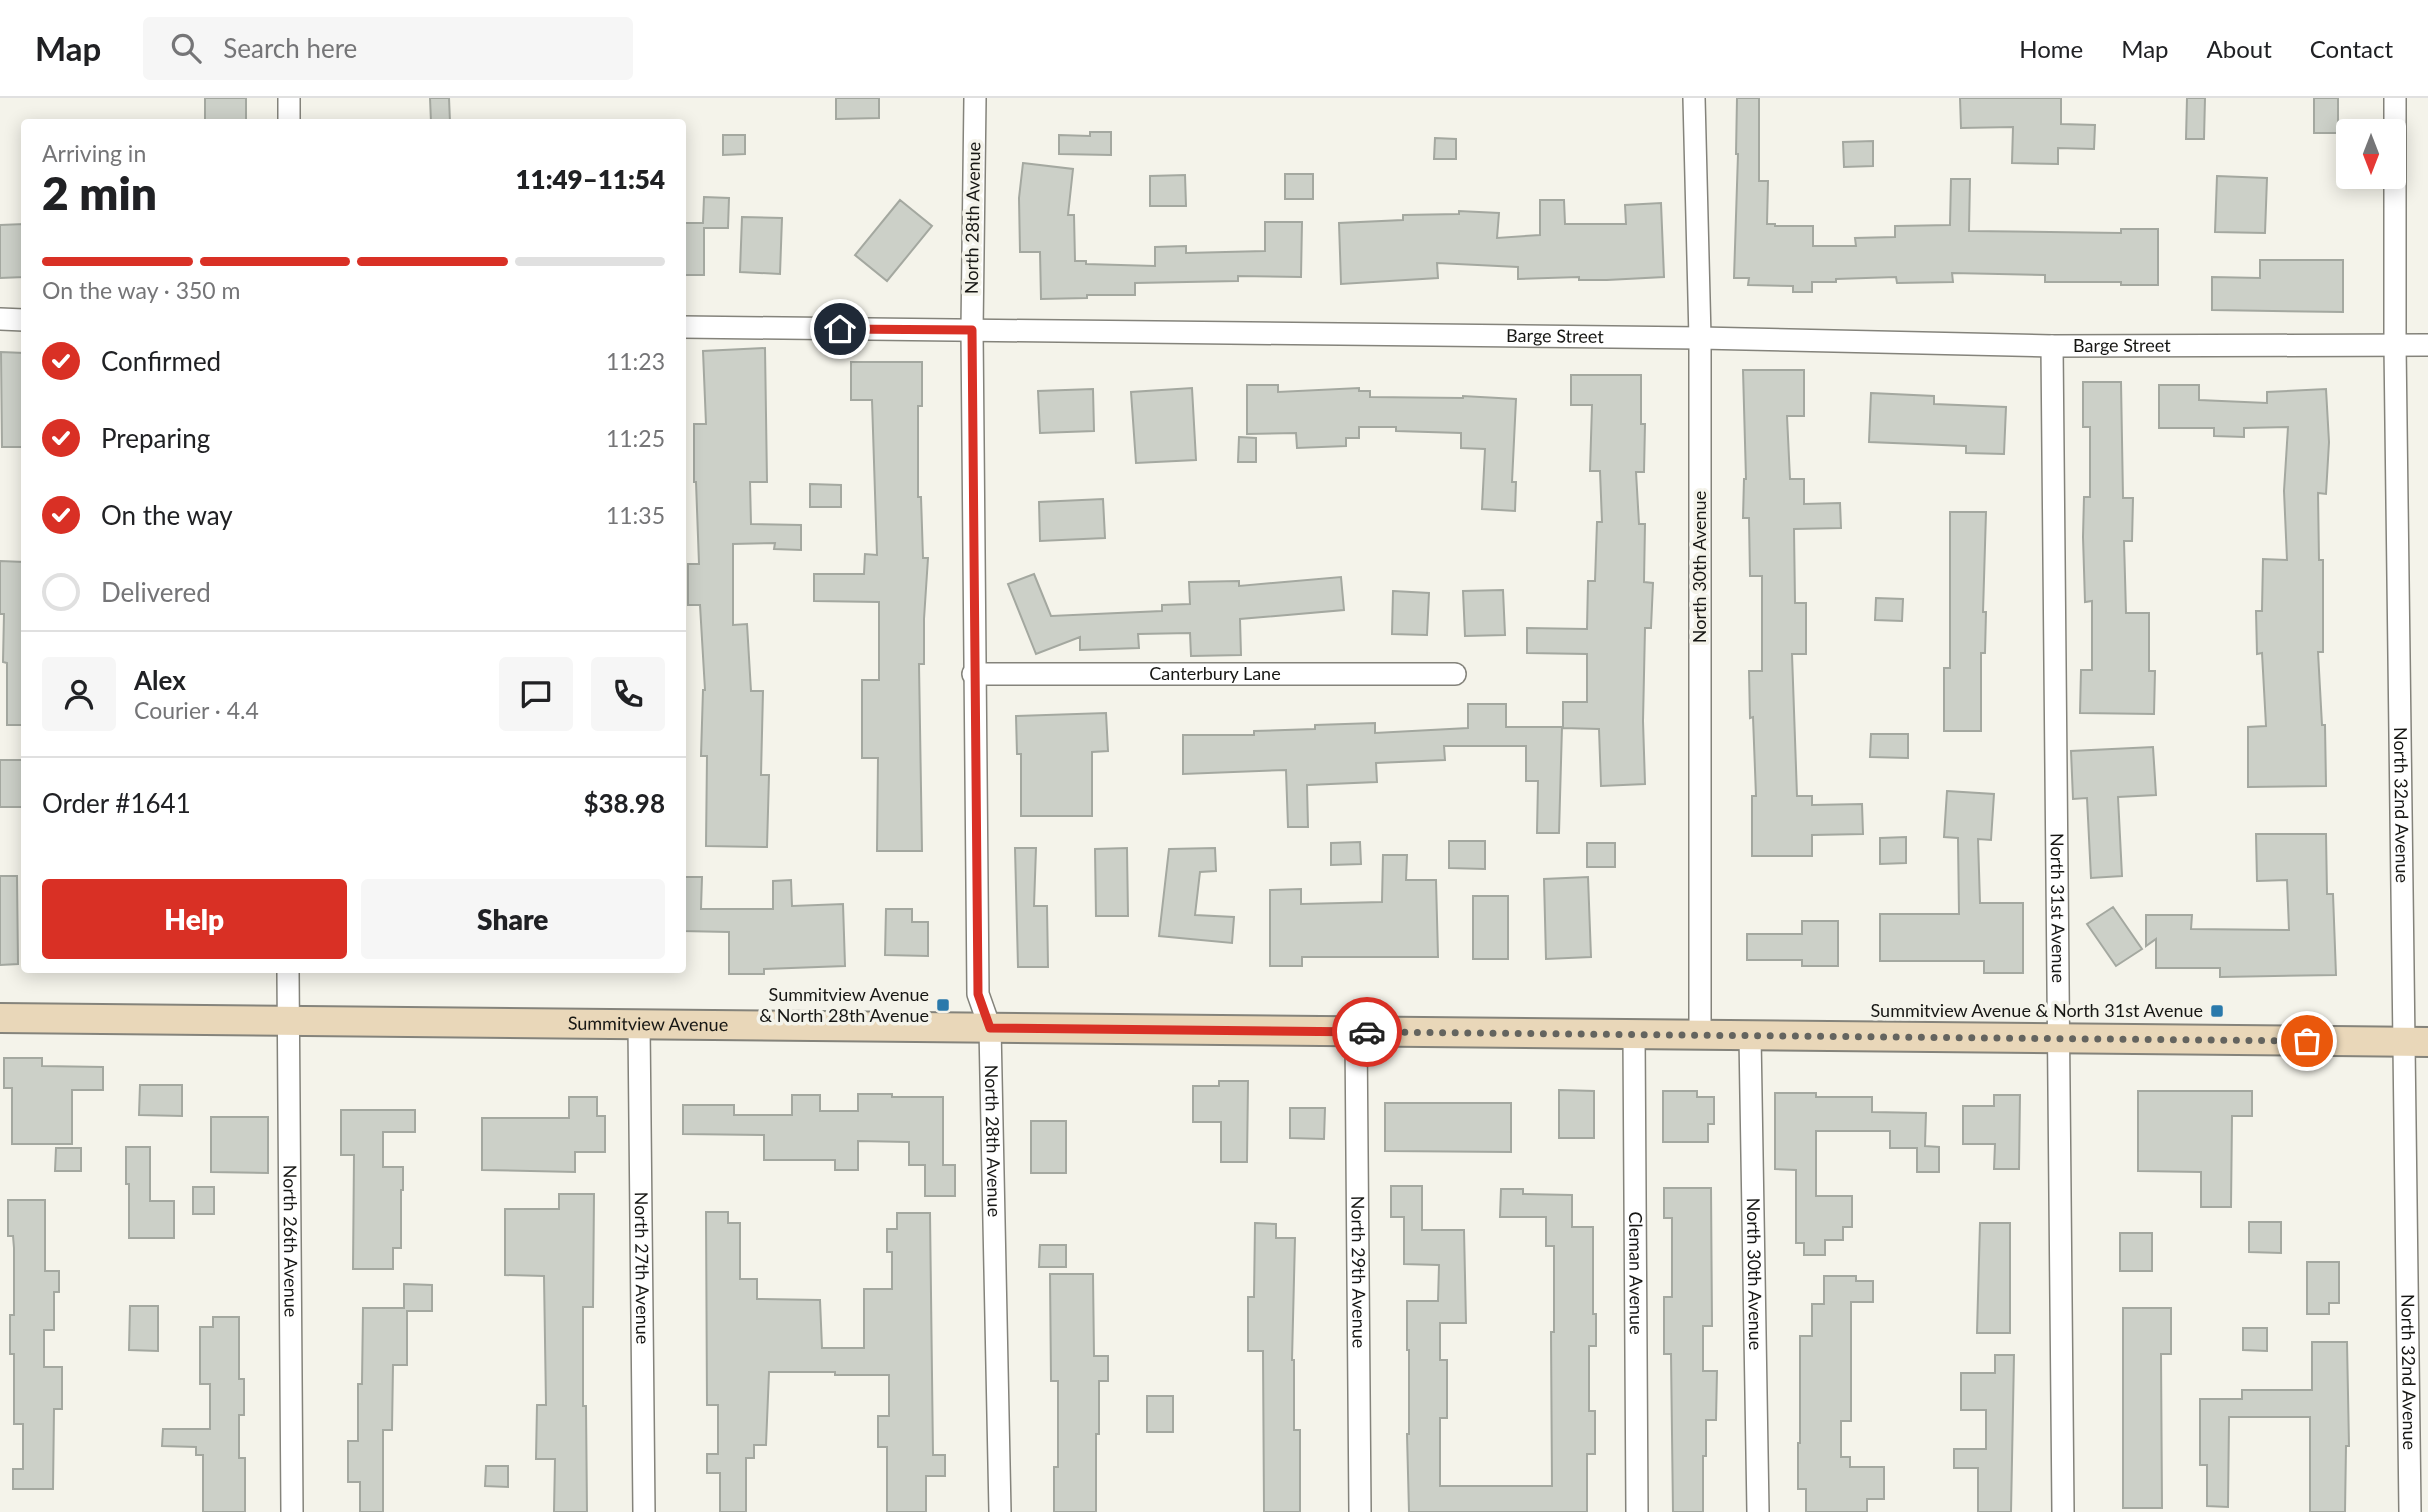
<!DOCTYPE html>
<meta charset="utf-8">
<style>
:root{--surface:#fff;--page:#f6f6f6;--text:#202124;--muted:#757577;--line:#e0e0e0;--accent:#d93025}
body{margin:0;font-family:Lato,sans-serif;background:var(--page);color:var(--text);height:100vh;display:flex;flex-direction:column;font-size:26px;white-space:nowrap}
*{box-sizing:border-box;margin:0}
p{font-size:23px;color:var(--muted)}
.icon{flex:none;width:38px;height:38px;fill:none;stroke:currentColor;stroke-width:2;stroke-linecap:round;stroke-linejoin:round}
.map{position:relative;flex:1;overflow:hidden}
.sheet{position:absolute;left:21px;top:21px;width:665px;height:854px;display:flex;flex-direction:column;background:var(--surface);border-radius:7px;box-shadow:0 4px 18px #0003}
.sheet>*{flex:none}
.needle{width:46px;rotate:180deg}
.buttons{position:absolute;left:2336px;top:21px;display:grid;gap:14px}
.buttons a{display:grid;place-items:center;width:70px;height:70px;border-radius:7px;background:var(--surface);box-shadow:0 4px 18px #0003;font-size:35px}
.pin{position:absolute;display:grid;place-items:center;width:60px;height:60px;color:#fff;margin:-30px;border:4px solid #fff;border-radius:50%;box-shadow:0 2px 7px #0007}
.courier{position:absolute;display:grid;place-items:center;width:70px;height:70px;margin:-35px;border:5px solid #d93025;border-radius:50%;background:#fff;color:#222;box-shadow:0 2px 9px #0007}
.overview em{font-style:normal;font-weight:800}
.overview div{display:flex;flex-direction:column-reverse}
.overview{display:flex;align-items:center;justify-content:space-between;height:119px;padding:0 21px}
h1{font-size:46px;font-weight:800;line-height:52px}
.bar{display:grid;grid-template-columns:repeat(4,1fr);gap:10px 7px;align-content:center;height:84px;padding:0 21px}
.bar i{height:9px;border-radius:5px;background:var(--line)}
.bar .active{background:var(--accent)}
.bar p{grid-column:span 4}
.line{display:flex;align-items:center;gap:18px;padding:0 21px;border-top:2px solid var(--line)}
.line div{flex:1}
.round{display:grid;place-items:center;flex:none;width:74px;height:74px;border-radius:7px;background:var(--page)}
ol{padding:0 21px;list-style:none}
li{display:flex;align-items:center;gap:21px;height:77px}
li p{margin-inline-start:auto}
li .icon{padding:7px;border-radius:50%;background:var(--accent);color:#fff;stroke-width:4}
li:last-child{color:var(--muted)}
li i{width:38px;height:38px;border:4px solid var(--line);border-radius:50%}
.primary-button{display:flex;gap:14px;margin-top:auto;padding:14px 21px}
.primary-button a{flex:1;height:80px;border-radius:7px;background:var(--accent);color:#fff;font-size:28px;font-weight:800;line-height:80px;text-align:center}
.primary-button a+a{background:var(--page);color:var(--text)}
header{display:flex;align-items:center;gap:42px;box-sizing:border-box;height:98px;padding:0 35px;background:var(--surface);border-bottom:2px solid var(--line)}
header strong{font-size:33px}
nav{display:flex;gap:38px;margin-inline-start:auto;font-size:24px}
.search{width:490px;height:63px;background:var(--page);display:flex;align-items:center;gap:18px;box-sizing:border-box;padding:0 24px;border-radius:7px;color:var(--muted);font-size:26px}
.map>svg:first-child{display:block}
.building{fill:#ccd0c8;stroke:#a4a8a0;stroke-width:2}
.lines{fill:none;stroke-linecap:round;stroke-linejoin:round}
.street-casing{stroke:#84837b;stroke-width:24}
.secondary-casing{stroke:#84837b;stroke-width:32}
.street{stroke:#fff;stroke-width:21}
.secondary{stroke:#e9d7b9;stroke-width:28}
.done{stroke:#64645f;stroke-width:7;stroke-dasharray:0 12.6}
.route{stroke:#d93025;stroke-width:9}
.poi-dot{fill:#2a79ab;stroke:#f4f3ea;stroke-width:2.5}
.labels{text-anchor:middle;stroke-width:7;stroke-linejoin:round;paint-order:stroke}
.street-label{font-size:18px;fill:#171714;stroke:#f4f3ea}
.poi-label{font-size:18px;fill:#171714;stroke:#f4f3ea;text-anchor:end}
</style>
<header>
<strong>Map</strong>
<div class="search"><svg class="icon" aria-label="search" viewBox="0 0 24 24"><circle cx="10" cy="10" r="6"/><path d="M15 15l6 6"/></svg>Search here</div>
<nav><a>Home</a><a>Map</a><a>About</a><a>Contact</a></nav>
</header>
<div class="map">
<svg width="2428" height="1414" viewBox="0 0 2428 1414">
<rect width="100%" height="100%" fill="#f4f3ea"/>
<!-- building -->
<path class="building" d="M205,0H246V24H205Z
M430,0H449L450,24H431Z
M836,0H879V20L836,21Z
M1737,0H1759V83H1768L1767,126H1775V128H1813V148H1856L1855,140L1895,139V128L1950,127L1951,81H1970L1969,133L2121,135V131H2158V187H2121V184H2045V177L1952,175L1953,184L1897,185L1896,179L1836,181V184H1812V194H1793V188L1748,187L1749,180H1734L1738,56H1736Z
M1960,0H2061V26L2095,27L2094,51L2058,50V66L2012,65L2013,29L1961,30Z
M2187,0H2205L2204,41H2186Z
M2314,0H2338V35H2314Z
M1090,34H1111V57L1059,56V37L1090,38Z
M723,37H745V56L723,57Z
M1435,40L1456,41V61H1434Z
M1873,43V68L1844,69L1843,44Z
M1023,65L1073,71L1068,117H1074L1075,163H1086V166L1155,168V149L1186,148V155L1265,153V124H1302L1301,179L1238,178V183L1135,185V197H1087V200L1041,201L1040,154H1020L1019,100Z
M1285,76H1313V101H1285Z
M1185,77L1186,108H1150V78Z
M2217,78L2267,80L2265,135L2215,134Z
M704,99L729,100L728,130H704V177H682V125H703Z
M900,102L932,128L887,183L855,157Z
M1540,102H1564L1565,126H1626L1625,107L1661,105L1664,179L1607,182H1579V179L1518,181V169L1437,165L1438,180L1341,186L1339,125L1403,122V117L1459,116V113L1499,115L1497,140L1540,137Z
M742,119L782,120L780,176L740,174Z
M24,126V179L0,180V127Z
M2260,162H2343V214L2212,212V179L2260,180Z
M765,250L767,384H750L751,426L801,427V452L774,451L775,445L733,446V527L747,526L751,593H763L761,677H769L767,749L706,748L707,658H701L703,592H705L700,507H688V466H699L696,384H694V326H706L703,253Z
M1,254L24,255V349H2Z
M851,264H922V308H918V399H921L923,460H928L924,521V566H919L922,753H877L878,660H862V582H879V504L814,503V476H864L865,456L877,457L872,302H851Z
M1743,272H1804V318H1787L1790,381H1804V406L1840,405L1841,430L1794,431L1795,505H1806V556H1792L1797,698H1812V707L1862,706L1863,736L1812,737V758H1752V698H1756L1753,619L1750,620L1749,573H1762V478H1750L1749,420H1743L1744,381H1746Z
M1571,277H1641V326H1645L1644,374H1636L1639,426H1645L1644,484L1653,485L1651,530H1645L1643,623L1645,686L1601,688L1599,631L1563,630V604H1587V556L1527,555V530L1587,531L1588,483H1595L1597,424H1602L1600,373H1590L1592,307H1571Z
M2083,284H2121L2123,400H2133L2132,443H2124L2126,515H2149V573H2155L2154,616L2080,615L2081,572H2092V503L2085,504L2083,439L2084,399H2090V329H2083Z
M1247,287H1278V294L1359,290V293H1370V299L1463,300V298L1516,301L1512,384H1516L1515,413L1482,411L1485,351L1461,350V335L1396,333V329H1359V340H1346V348L1297,350L1296,335L1247,336Z
M2159,287H2199V302L2267,305V294L2326,291L2329,344L2326,396L2318,395L2319,462H2323V554H2318L2322,627H2325L2326,688L2248,689V629L2266,628L2262,555L2257,556L2256,513H2262L2263,461L2287,462L2284,393L2288,329L2244,330V339L2214,338V330H2159Z
M1192,290L1196,362L1136,365L1131,294Z
M1093,291L1094,333L1040,335L1038,293Z
M1871,295L1934,298V306L2006,309L2004,356L1966,355V348L1869,344Z
M1239,339L1256,340V364H1238Z
M810,386L841,387V409H810Z
M1103,401L1105,440L1040,443L1039,404Z
M1950,414H1986L1983,514H1986L1985,555H1981V633H1944V570H1950Z
M0,463L24,464V627H7V565L3,564L4,516H0Z
M1034,476L1051,518L1162,513V507L1190,506L1189,484L1239,483V488L1341,479L1344,512L1240,521L1241,557L1191,558L1190,535L1138,536L1139,550L1080,552V539L1036,556L1008,486Z
M1503,492L1505,537L1465,538L1463,493Z
M1393,493L1429,495L1427,537L1392,536Z
M1876,500L1903,501L1902,523L1875,522Z
M1468,606H1506V629H1562L1559,735H1537L1538,683H1526V648H1444L1445,662L1376,665L1377,684L1307,687L1308,729H1288L1286,672L1183,676V637H1254V633L1315,631V627L1375,625V635L1468,630Z
M1106,615L1108,653L1092,654V718H1021V656H1017L1016,618Z
M1871,636H1908V660L1870,659Z
M2153,649L2156,697L2118,699L2122,778L2091,780L2087,700L2073,701L2071,653Z
M0,662H24V709H0Z
M1947,693L1994,696L1991,742L1978,741L1980,805H2023V875H1984V863H1880V816H1959L1958,740L1944,739Z
M2256,736H2326L2327,796H2333L2336,877L2220,879V870H2156V841L2146,848V817H2192L2191,831L2289,832L2287,782L2257,783Z
M1906,739V765L1880,766V740Z
M1449,743H1485V771L1449,770Z
M1360,744L1361,766L1331,767V745Z
M1587,745H1615V769H1587Z
M1015,750H1036L1034,808H1047L1048,869H1018Z
M1127,750L1128,818H1096L1095,751Z
M1215,750L1216,773L1200,774L1195,817L1234,819L1232,845L1159,838L1169,751Z
M1383,757H1407L1406,782H1436L1438,859H1302V868H1270V792L1301,791V806L1382,804Z
M0,778H17L18,866L0,867Z
M682,779H702L701,811H773V783L791,782L792,808L843,806L845,868L764,871V876H729V834L682,833Z
M1588,779L1591,859L1546,861L1544,781Z
M1473,798H1508V861H1473Z
M2113,809L2142,851L2116,868L2087,826Z
M886,811H912V824H928V858L885,857Z
M1802,823H1838V868H1802V862H1747V836H1802Z
M4,960H42V968L103,969V992H72V1046H12V990H4Z
M1219,983H1248L1247,1064H1221V1024H1193V988H1219Z
M140,987H182V1018L139,1017Z
M1559,992L1594,993V1040H1559Z
M1663,993H1697V999H1714V1026H1708V1044H1663Z
M2138,993H2252V1018H2232L2231,1109H2201V1074L2138,1073Z
M1775,995H1816V999H1872V1014L1926,1015L1925,1048L1939,1049V1074H1917V1050H1890V1033H1816V1098H1852V1129H1843V1142H1825V1157H1804V1145H1796V1072L1775,1071Z
M858,996H892V999H943V1067H955V1098H925V1067H909V1044L858,1043V1072H835V1062H764V1037L683,1036V1007H734V1017H792V997H820V1013H858Z
M1994,997H2020L2019,1071H1994L1995,1046H1963V1008H1994Z
M569,999H597V1018H605V1054H575V1074L482,1072V1020H569Z
M1385,1005H1511V1054L1385,1053Z
M1290,1010H1325L1324,1041L1290,1040Z
M341,1012H415V1034H383V1069H403V1092H401V1150H393V1171H353L354,1057H341Z
M211,1019H268V1075L211,1074Z
M1031,1023H1066V1075H1031Z
M126,1049H150V1103H174V1140H129V1086H126Z
M56,1050H81V1073H55Z
M1391,1088H1422V1132H1464L1466,1225H1440V1262H1447V1320H1440V1388H1552L1551,1234H1554V1148H1546V1119H1500L1501,1091H1523V1096L1572,1097V1129H1593V1216H1596V1248H1589V1313H1595V1356H1587V1414H1409L1407,1336H1409V1252H1407V1203H1438L1439,1167L1404,1166V1119H1391Z
M193,1089H214V1116H193Z
M1664,1090H1711L1712,1228H1703V1273H1717L1716,1322H1706V1358H1703V1414H1673L1671,1256H1664V1199H1672V1120H1664Z
M559,1096H594L593,1209H583V1308H586L587,1414H554L555,1361H536L537,1307H546L544,1178L505,1177V1111H559Z
M8,1102H45V1173H59V1194H54V1232H44V1269H62V1311H54L53,1391H13V1371H23V1326H14V1256H10V1217H14V1150L13,1138H8Z
M706,1114H728V1125H740V1181H757V1201L820,1202L822,1250H864V1191H892V1154H887V1131H897V1115H930L933,1357H945V1378H926V1414H887V1349H878V1318H889V1277H835V1274H769L766,1347H754V1360H746V1414H720V1375H707V1356H718V1307H707Z
M2249,1124H2281V1155L2249,1154Z
M1255,1125L1276,1126V1140H1295L1292,1262H1294V1332H1300V1414H1264L1263,1253H1248V1199H1254Z
M1980,1125H2010V1235H1977Z
M2120,1135H2152V1173H2120Z
M1040,1147H1066V1169H1039Z
M2307,1164H2339V1205H2329V1216H2307Z
M1050,1176H1093L1094,1258H1108V1283H1099V1336H1096V1414H1054V1369H1058V1283H1051Z
M1824,1178H1856V1183H1873V1204H1851V1323H1841V1359H1850V1369H1884V1401H1867V1414H1806V1391H1798V1345H1800V1238H1812V1206H1824Z
M404,1186L432,1187V1213H407V1267H393L392,1332H383V1414H360V1384H348V1343H358V1286H362L363,1210H404Z
M130,1208H158V1253L129,1252Z
M2123,1210H2171V1256H2161L2162,1410H2123Z
M213,1219H239V1281H244V1317H239V1360H245V1414H203V1357H196V1349L162,1348L163,1331H210V1286H200V1229H213Z
M2243,1230H2267V1253L2243,1252Z
M2312,1244H2347L2349,1348H2346L2345,1414H2310V1319H2229L2228,1409L2207,1408V1367H2200V1301H2242V1292H2312Z
M1995,1257H2014L2011,1414H1978V1370H1954V1351H1986V1312H1961V1275H1995Z
M1147,1298H1173V1334H1147Z
M486,1368H508V1389L485,1388Z"/>
<g class="lines">
<!-- street casing -->
<g class="street-casing">
<g id="street">
<path id="s1" d="M975,0L972,232L978,896L990,930L1000,1414"/>
<path d="M1694,0L1700,240V937"/>
<path id="s2" d="M2395,0V247L2410,1414"/>
<path d="M289,24V0"/>
<path d="M0,221L24,222"/>
<path id="s3" d="M682,229L1700,240L2052,248L2428,247"/>
<path id="s4" d="M2052,248L2063,1414"/>
<path id="s5" d="M973,576H1455"/>
<path id="s6" d="M288,872L292,1414"/>
<path id="s7" d="M639,927L644,1414"/>
<path id="s8" d="M1356,934L1360,1414"/>
<path id="s9" d="M1634,937L1637,1414"/>
<path id="s10" d="M1750,938L1758,1414"/>
</g>
</g>
<!-- secondary casing -->
<g class="secondary-casing">
<g id="secondary">
<path id="s11" d="M0,920L2428,944"/>
</g>
</g>
<!-- street -->
<use href="#street" class="street"/>
<!-- secondary -->
<use href="#secondary" class="secondary"/>
</g>
<g class="lines">
<!-- done -->
<path class="done" d="M1367,934L2307,943"/>
<!-- route -->
<path class="route" d="M840,231L972,232L978,896L990,930L1367,934"/>
</g>
<!-- markers -->
<g class="poi-dot">
<rect x="936" y="900" width="14" height="14" rx="3.5"/>
<rect x="2210" y="906" width="14" height="14" rx="3.5"/>
</g>
<g class="labels">
<!-- street labels -->
<g class="street-label">
<text transform="translate(973 120) rotate(-89)" y="6">North 28th Avenue</text>
<text dy="6" stroke="none"><textPath href="#s3" startOffset="873">Barge Street</textPath></text>
<text dy="6" stroke="none"><textPath href="#s3" startOffset="1440">Barge Street</textPath></text>
<text transform="translate(1700 469) rotate(-90)" y="6">North 30th Avenue</text>
<text dy="6" stroke="none"><textPath href="#s5" startOffset="242">Canterbury Lane</textPath></text>
<text dy="6" stroke="none"><textPath href="#s2" startOffset="707">North 32nd Avenue</textPath></text>
<text dy="6" stroke="none"><textPath href="#s4" startOffset="562">North 31st Avenue</textPath></text>
<text dy="6" stroke="none"><textPath href="#s11" startOffset="648">Summitview Avenue</textPath></text>
<text dy="6" stroke="none"><textPath href="#s1" startOffset="1045">North 28th Avenue</textPath></text>
<text dy="6" stroke="none"><textPath href="#s6" startOffset="271">North 26th Avenue</textPath></text>
<text dy="6" stroke="none"><textPath href="#s7" startOffset="243">North 27th Avenue</textPath></text>
<text dy="6" stroke="none"><textPath href="#s8" startOffset="240">North 29th Avenue</textPath></text>
<text dy="6" stroke="none"><textPath href="#s9" startOffset="238">Cleman Avenue</textPath></text>
<text dy="6" stroke="none"><textPath href="#s10" startOffset="238">North 30th Avenue</textPath></text>
<text dy="6" stroke="none"><textPath href="#s2" startOffset="1274">North 32nd Avenue</textPath></text>
</g>
<!-- poi labels -->
<g class="poi-label">
<text x="929" y="903">Summitview Avenue<tspan x="929" dy="21">&amp; North 28th Avenue</tspan></text>
<text x="2203" y="919">Summitview Avenue &amp; North 31st Avenue</text>
</g>
</g>
</svg>
<div class="buttons">
<a><svg class="needle" viewBox="-14 -14 28 28"><path d="M0-13l5 13h-10z" fill="#e53935"/><path d="M0 13l5-13h-10z" fill="#757577"/></svg></a>
</div>
<div class="pin" style="left:2307px;top:943px;background:#ea580c"><svg class="icon" aria-label="bag" viewBox="0 0 24 24"><path d="M5 8h14l-1 12H6zM9 8a3 3 0 0 1 6 0"/></svg></div>
<div class="pin" style="left:840px;top:231px;background:#1f2937"><svg class="icon" aria-label="home" viewBox="0 0 24 24"><path d="M3 11l9-7 9 7M6 9v11h12V9"/></svg></div>
<div class="courier" style="left:1367px;top:934px"><svg class="icon" aria-label="car" viewBox="0 0 24 24"><path d="M5 17H2v-5l4-1 3-4h7l3 4 3 1v5h-3M9 17h6M6 11h13"/><circle cx="7" cy="17" r="2"/><circle cx="17" cy="17" r="2"/></svg></div>
<section class="sheet">
<div class="overview"><div><h1>2 min</h1><p>Arriving in</p></div><em>11:49–11:54</em></div>
<div class="bar"><i class="active"></i><i class="active"></i><i class="active"></i><i></i><p>On the way · 350 m</p></div>
<ol>
<li><svg class="icon" aria-label="check" viewBox="0 0 24 24"><path d="M5 12l5 5 9-10"/></svg>Confirmed<p>11:23</p></li>
<li><svg class="icon" aria-label="check" viewBox="0 0 24 24"><path d="M5 12l5 5 9-10"/></svg>Preparing<p>11:25</p></li>
<li><svg class="icon" aria-label="check" viewBox="0 0 24 24"><path d="M5 12l5 5 9-10"/></svg>On the way<p>11:35</p></li>
<li><i></i>Delivered</li>
</ol>
<div class="line" style="height:126px"><a class="round"><svg class="icon" aria-label="person" viewBox="0 0 24 24"><circle cx="12" cy="8" r="4"/><path d="M4 21q1-7 8-7t8 7"/></svg></a><div><b>Alex</b><p>Courier · 4.4</p></div><a class="round"><svg class="icon" aria-label="chat" viewBox="0 0 24 24"><path d="M4 5h16v11H9l-5 4z"/></svg></a><a class="round"><svg class="icon" aria-label="phone" viewBox="0 0 24 24"><path d="M5 4h4l2 5-3 2q2 4 5 5l2-3 5 2v4C11 20 4 13 5 4z"/></svg></a></div>
<div class="line" style="height:91px"><div>Order #1641</div><b>$38.98</b></div>
<div class="primary-button"><a>Help</a><a>Share</a></div>
</section>
</div>
